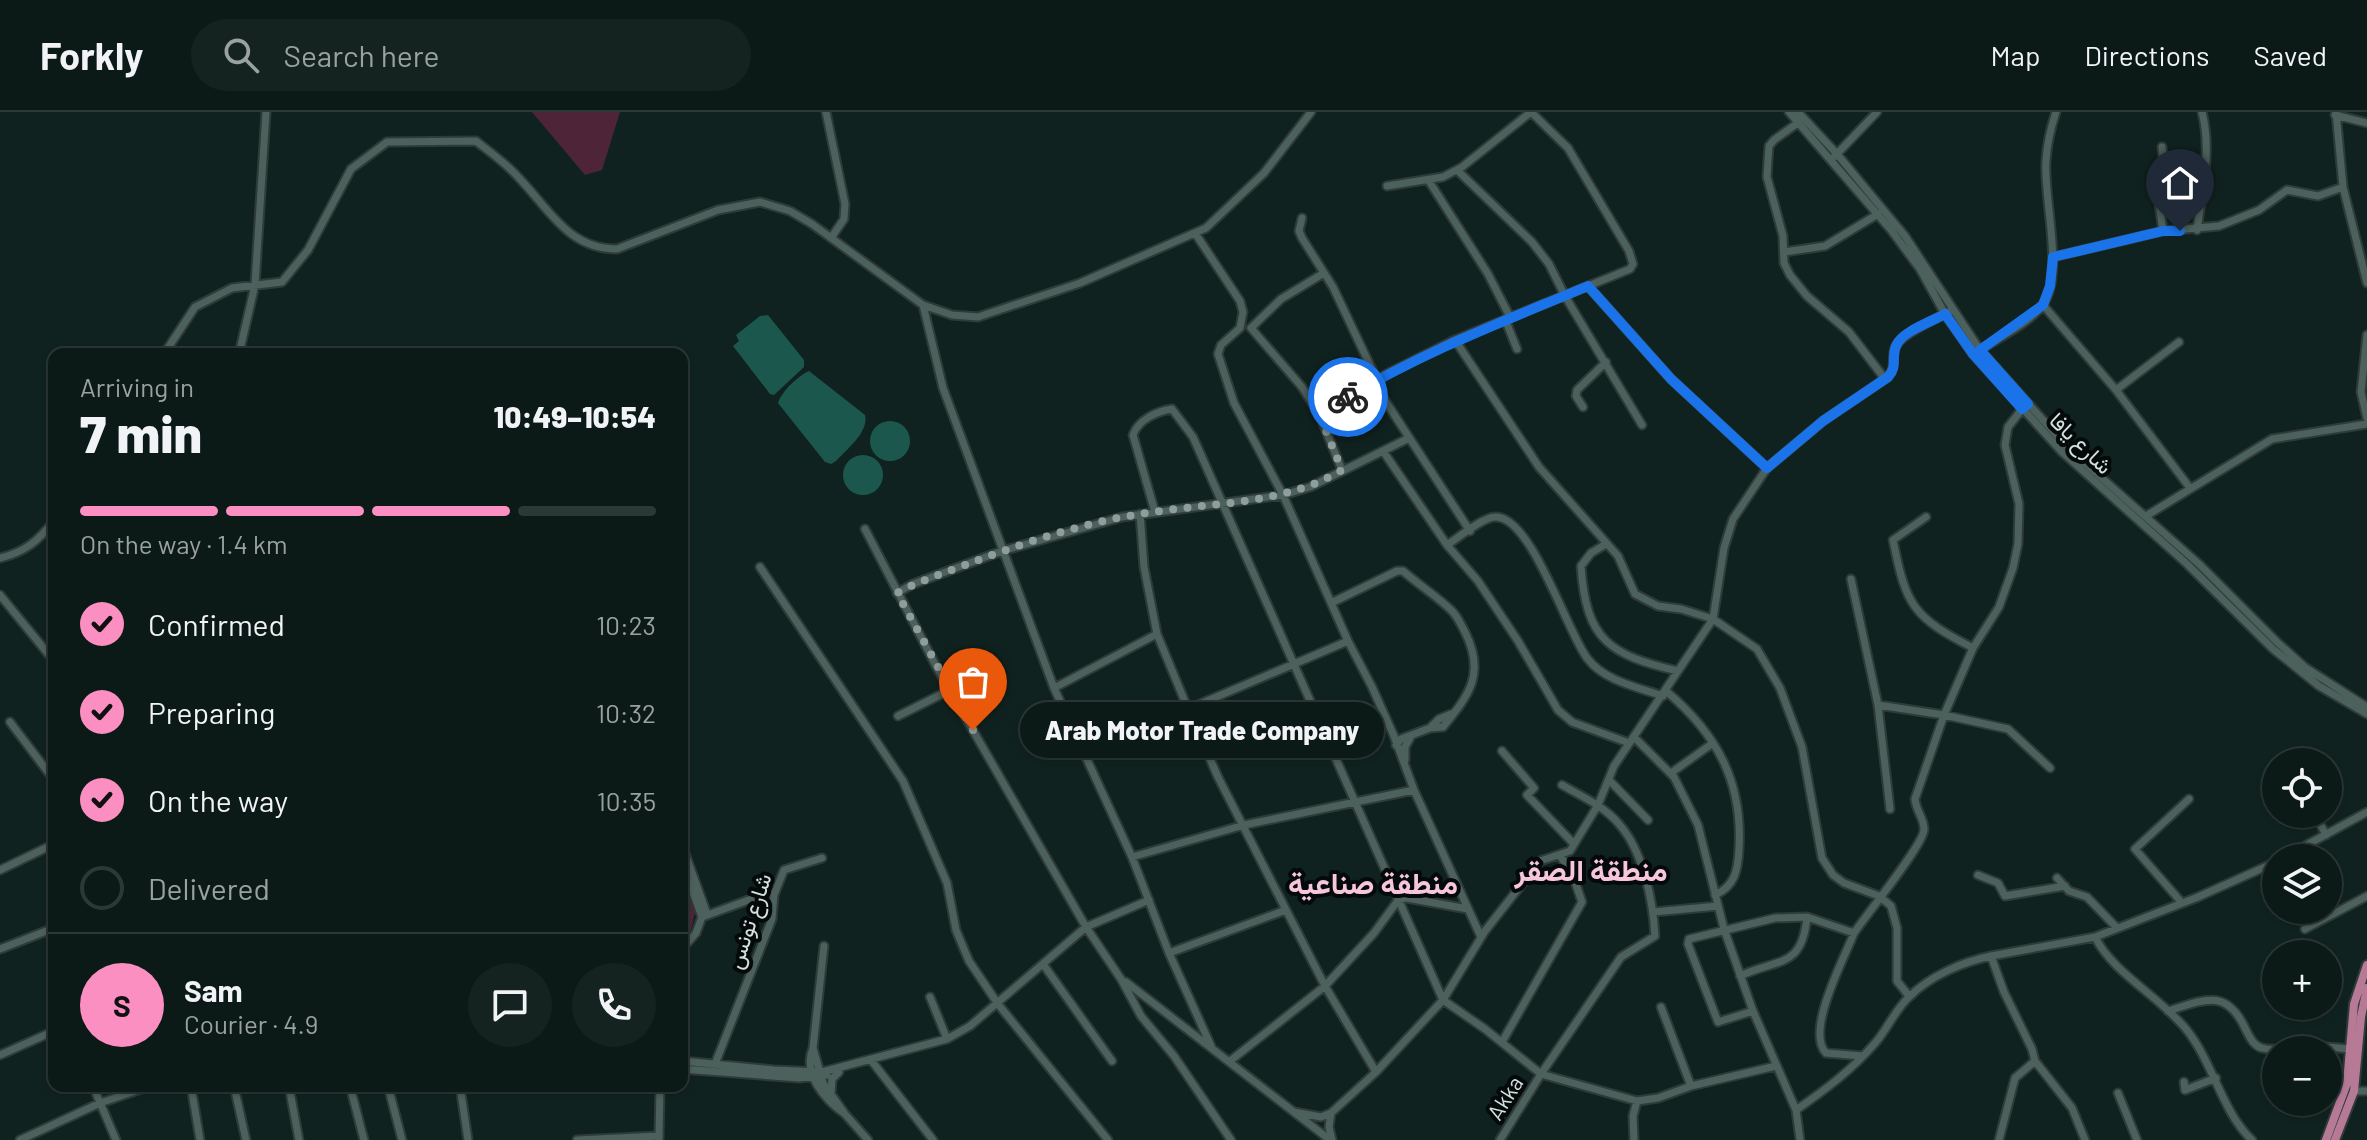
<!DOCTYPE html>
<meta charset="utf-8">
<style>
:root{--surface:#0c1a17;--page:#152320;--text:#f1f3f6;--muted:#9aa1a1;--line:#2c3836;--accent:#fc8fc1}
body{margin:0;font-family:Barlow,Vazirmatn,sans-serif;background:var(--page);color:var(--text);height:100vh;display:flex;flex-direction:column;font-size:30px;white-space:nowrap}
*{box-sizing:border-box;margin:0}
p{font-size:26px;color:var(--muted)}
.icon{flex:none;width:44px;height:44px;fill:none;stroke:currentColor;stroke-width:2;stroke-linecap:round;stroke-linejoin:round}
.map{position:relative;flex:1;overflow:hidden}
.side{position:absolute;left:48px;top:236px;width:640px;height:744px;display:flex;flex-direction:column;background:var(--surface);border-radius:16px;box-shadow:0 2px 6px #0004,0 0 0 2px var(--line)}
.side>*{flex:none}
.buttons{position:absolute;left:2262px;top:636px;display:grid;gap:16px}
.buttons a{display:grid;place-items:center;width:80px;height:80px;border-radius:50%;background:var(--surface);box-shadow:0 2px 6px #0004,0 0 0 2px var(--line);font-size:40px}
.pin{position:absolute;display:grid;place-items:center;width:68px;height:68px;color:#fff;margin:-82px -34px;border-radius:50% 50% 50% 0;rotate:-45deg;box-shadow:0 0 8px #0007}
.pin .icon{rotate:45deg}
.courier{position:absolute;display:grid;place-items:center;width:80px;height:80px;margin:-40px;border:6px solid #1a73e8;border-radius:50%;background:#fff;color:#222;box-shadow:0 2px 10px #0007}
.bubble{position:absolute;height:56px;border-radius:28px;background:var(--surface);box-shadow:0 2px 6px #0004,0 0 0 2px var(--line);font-size:26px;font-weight:800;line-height:56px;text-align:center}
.summary em{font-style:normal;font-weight:800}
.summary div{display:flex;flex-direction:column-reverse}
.summary{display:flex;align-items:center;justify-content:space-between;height:136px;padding:0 32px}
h1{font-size:52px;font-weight:800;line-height:60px}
.bar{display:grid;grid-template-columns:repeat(4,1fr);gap:12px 8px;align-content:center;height:96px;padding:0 32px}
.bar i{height:10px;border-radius:6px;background:var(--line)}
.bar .selected{background:var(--accent)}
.bar p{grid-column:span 4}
.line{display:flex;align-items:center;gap:20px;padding:0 32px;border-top:2px solid var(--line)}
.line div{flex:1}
.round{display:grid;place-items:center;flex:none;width:84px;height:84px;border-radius:42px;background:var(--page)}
ol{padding:0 32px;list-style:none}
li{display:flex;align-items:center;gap:24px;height:88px}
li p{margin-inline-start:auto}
li .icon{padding:8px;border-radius:50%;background:var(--accent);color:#111;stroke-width:4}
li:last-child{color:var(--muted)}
li i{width:44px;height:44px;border:4px solid var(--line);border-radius:50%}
header{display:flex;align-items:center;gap:48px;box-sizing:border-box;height:112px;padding:0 40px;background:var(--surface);border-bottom:2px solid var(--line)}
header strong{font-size:38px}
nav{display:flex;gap:44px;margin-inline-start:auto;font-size:28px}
.search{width:560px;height:72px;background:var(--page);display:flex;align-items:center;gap:20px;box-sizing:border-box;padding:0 28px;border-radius:44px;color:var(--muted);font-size:30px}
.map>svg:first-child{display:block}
.green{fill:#4e2538}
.water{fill:#1c574e}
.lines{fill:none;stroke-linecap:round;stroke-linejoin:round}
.minor-casing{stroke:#2f3b38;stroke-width:11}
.major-casing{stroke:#2f3b38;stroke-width:12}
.minor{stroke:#4c605c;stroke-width:7}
.major{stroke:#b67a97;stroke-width:8}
.done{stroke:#909e9b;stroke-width:8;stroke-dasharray:0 14.4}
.route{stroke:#1a73e8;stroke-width:10}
.labels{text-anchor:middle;stroke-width:8;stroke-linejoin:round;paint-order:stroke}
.street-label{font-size:22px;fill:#d5e1de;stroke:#040a09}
.district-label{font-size:30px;font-weight:bold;fill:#f7c6da;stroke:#040a09}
</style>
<header>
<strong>Forkly</strong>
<div class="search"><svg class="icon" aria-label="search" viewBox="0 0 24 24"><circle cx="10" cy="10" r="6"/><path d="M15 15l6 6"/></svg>Search here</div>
<nav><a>Map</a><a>Directions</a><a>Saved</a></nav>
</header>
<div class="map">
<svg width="2367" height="1028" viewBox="0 0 2367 1028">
<rect width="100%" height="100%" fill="#10221f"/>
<!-- green -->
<path class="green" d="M532,0H620L602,58L585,63Z
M682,773L699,783L690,822L682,827Z"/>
<!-- water -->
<path class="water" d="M768,203L804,248V255L774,283L770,282L733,234L739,229L736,223L760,204Z
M809,259L865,303C869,320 847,337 836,349L831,352L825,350L778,291C782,279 798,264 809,259Z
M870 329a20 20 0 1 1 40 0a20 20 0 1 1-40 0Z
M843 363a20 20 0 1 1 40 0a20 20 0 1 1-40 0Z"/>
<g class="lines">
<!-- minor casing -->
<g class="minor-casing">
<path id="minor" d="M826,0L845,92L844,107L831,126
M1789,0L1891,118L1920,157L1945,202L1973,242L2062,340L2187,452L2273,537L2319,574L2367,602
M1798,0L1837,42L1905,124L1980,238L2069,337L2199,452L2277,530L2306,556L2367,595
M2336,0L2343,75L2367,171
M2335,3L2367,11
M1799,10L1774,28L1769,34L1768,48L1767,65L1783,124L1784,151L1790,163L1807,184L1849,220L1885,267
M2162,35L2163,45L2157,77L2163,119
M1834,45L1877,0
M1457,58L1532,130L1549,152L1565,184L1642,313
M1429,69L1488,162L1510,205
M1302,106L1299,119L1302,126L1333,175L1377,268
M2197,118C2202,79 2212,38 2202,0
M1195,121L1240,189L1243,200L1240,216L1221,233L1218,242L1234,291L1283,383L1348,529L1372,575L1394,624L1414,678L1481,825
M1784,140L1825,134L1878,102
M2053,145L2163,119L2219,114L2259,98L2287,78L2318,84L2343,75
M1588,174L1671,267L1767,356
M923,193L943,276L1054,576L1132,745L1169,841L1211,934
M2043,193L2116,278L2190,376
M1505,207L1517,237
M2367,223L2361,280L2367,306
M1455,228L1539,355L1618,444L1635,482L1658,494L1681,497L1713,507L1757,537L1780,576L1802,635L1822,746L1833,763L1844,771L1879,784L1891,794L1897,816V869L1909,884
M1980,238C1999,225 2026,213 2041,195C2066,166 2043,87 2046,49C2047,32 2051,15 2056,0
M164,242L195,195L232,176L282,170L308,138L351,57L387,30L476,29C491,41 507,52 519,66C549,97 568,137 617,137L718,98L760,90L790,99L812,112L923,193L952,203L978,205L1080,171L1206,116L1264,61L1311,0
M239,242L255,173L266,0
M1373,270L1470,419
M2116,278L2179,230
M1583,295L1576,284L1577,278L1606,250
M1319,302L1302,275L1251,216L1281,187L1324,161
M1383,339L1447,433L1478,469L1518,529L1558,598L1572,610L1629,631
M1342,358L1319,302L1385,263L1455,228L1630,157L1633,152L1629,139L1568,36L1531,0L1462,55L1443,65L1387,74
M1155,400L1133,323C1138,308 1157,299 1172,297L1193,325L1443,888L1485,917L1541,962L1637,989L1658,986L1691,974L1776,954
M1140,402L1144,455L1157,522L1188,597L1218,665L1325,874L1376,960
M2146,404L2272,327L2367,312
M1926,405L1893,428C1906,494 1913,505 1973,536
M865,417L936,554L1086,815L1121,867L1141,904L1174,944L1231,1028
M1606,432L1591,441L1581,454C1586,529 1610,543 1678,559
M1447,433C1458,426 1483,405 1495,405C1531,403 1567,520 1587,546C1604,569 1637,575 1663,584
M0,446C25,440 38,429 54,409
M760,455L903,669L947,771L956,818L969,849L998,892L1108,1028
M1851,467L1878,593L1890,697
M897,481L913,472L1002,439L1122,405L1283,383L1310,375L1409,326
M0,483L54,549
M1331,491L1397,459H1403C1419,473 1438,485 1452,499C1458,505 1461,513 1465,520C1486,562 1469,583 1443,615L1430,616L1439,607L1451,602
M1054,576L1157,522
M1666,579C1717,622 1743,670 1739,737C1738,758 1735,774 1715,783
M1878,593L1944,603L2008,617L2050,656
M1188,597L1348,529
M898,604L950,578
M10,610L54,668
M1634,625L1674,665L1698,713L1724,817L1753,899L1796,998L1800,1028
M1396,633L1401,627L1430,616
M1502,639L1534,676L1527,683L1574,732
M1405,648V635L1411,624
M1671,661L1713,631
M1609,668L1648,708
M2315,702L2326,723
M682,733L707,802
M1132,745L1244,713L1414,678
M2283,746L2367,700
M682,750L702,805
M0,758L54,732
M1978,763L1998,771L2005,784L2065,774
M2057,766L2069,779L2087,785L2116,815
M1399,787L1407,786L1468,797
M2182,791L2135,737L2189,687
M1653,800L1718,794
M2305,817L2367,784
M1854,821C1866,803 1925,731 1924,717C1924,706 1916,699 1915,687L1944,603L1973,536L1999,495L2013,456L2018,432L2019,392L2005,333L2008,315L2023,296
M2095,825L2198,785L2276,750
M824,834L813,936C802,962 825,988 845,1002
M0,837L54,816
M682,837L696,821L702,805L754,786
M1169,841L1286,798
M1043,852L1112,949
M1740,864C1778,846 1802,857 1807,805
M1126,870L1330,1028
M930,885L947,927
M1661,895L1691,974
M1753,899L1718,910L1688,832L1689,827L1775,806L1807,805L1854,821C1844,847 1805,919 1826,941L1862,944
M2168,899C2205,887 2227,876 2246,918C2250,926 2254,934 2262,936C2276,940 2292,935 2306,934C2321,934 2336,936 2351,937
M1502,930L1582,790L1571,758L1559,743
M813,936L823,971L845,1002L868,1028
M0,943L54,919
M871,948L933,1028
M682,949L774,958L822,960L947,927L970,914L1086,815L1149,788
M1230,949L1325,874L1374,821L1399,787
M715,952L772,807L774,783L784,758L822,746
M682,957L799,966L827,963
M2184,970L2185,978L2216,966
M93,974L116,1028
M191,974L200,1028
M234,974L246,1028
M289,974L299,1028
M350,974L364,1028
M388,974L402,1028
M460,974L468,1028
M2354,979H2367
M2118,981L2137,1028
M831,982L832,967L839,960
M1796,998C1825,978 1853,957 1876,930C1888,916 1895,898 1909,885C1930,864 1962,850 1991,844
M1294,1000L1321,1005L1331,1001L1376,960L1443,888L1485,819L1540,749L1570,739L1598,693L1614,654L1713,507L1724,436L1733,407L1767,356L1823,309L1888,265C1898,254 1890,245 1896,234C1902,221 1939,206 1952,198
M1331,1001L1329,1015L1332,1028
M659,1026L660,974
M20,1028L100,991L150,974
M577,1028L659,1024
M1500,1028L1541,962L1621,845L1655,824C1653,788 1643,739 1619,712C1604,694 1581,684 1562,673
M1634,1028L1633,1004L1637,989
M1999,1028L2015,966L2035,949
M2085,1028L2072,996L2035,949L2032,937L2004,880L1991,844L2095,825C2113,861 2159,884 2186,917C2213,950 2222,1000 2252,1028"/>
</g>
<!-- major casing -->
<g class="major-casing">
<path id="major" d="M2326,1028L2347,971L2354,892L2367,853
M2335,1028L2354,979L2361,905L2367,876"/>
</g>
<!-- minor -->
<use href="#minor" class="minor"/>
<!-- major -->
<use href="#major" class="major"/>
</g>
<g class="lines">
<!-- done -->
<path class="done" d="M973,618L897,481C919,469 942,462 965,453C1021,432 1081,411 1141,402C1208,390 1283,394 1342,358L1319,302L1348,285"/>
<!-- route -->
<path class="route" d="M1348,285C1427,238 1505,209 1588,174L1671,267L1767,356L1823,309L1888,265C1898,254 1891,246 1896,234C1902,219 1931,210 1945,202L1973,242L2022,297L2028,292L1980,238L2043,193L2050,174L2053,145L2163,119H2180"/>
</g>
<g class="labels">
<!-- street labels -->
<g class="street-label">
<text transform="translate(2081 331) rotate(44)" y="8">شارع يافا</text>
<text transform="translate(749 809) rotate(-72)" y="8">شارع تونس</text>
<text transform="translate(1505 986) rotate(-58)" y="8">Akka</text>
</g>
<!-- district labels -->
<g class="district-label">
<text x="1591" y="769">منطقة الصقر</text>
<text x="1373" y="782">منطقة صناعية</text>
</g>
</g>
</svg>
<div class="buttons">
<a><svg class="icon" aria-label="locate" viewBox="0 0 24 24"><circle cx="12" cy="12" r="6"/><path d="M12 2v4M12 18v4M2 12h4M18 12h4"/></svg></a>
<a><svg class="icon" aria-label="layers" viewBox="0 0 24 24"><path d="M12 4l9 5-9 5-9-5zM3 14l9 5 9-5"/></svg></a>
<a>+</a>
<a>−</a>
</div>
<div class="pin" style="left:973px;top:618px;background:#ea580c"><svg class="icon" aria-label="bag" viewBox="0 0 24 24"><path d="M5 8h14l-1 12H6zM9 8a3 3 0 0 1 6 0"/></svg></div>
<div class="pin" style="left:2180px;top:119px;background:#1f2937"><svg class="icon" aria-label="home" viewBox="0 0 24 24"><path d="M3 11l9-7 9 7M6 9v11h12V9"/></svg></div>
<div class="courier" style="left:1348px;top:285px"><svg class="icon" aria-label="bike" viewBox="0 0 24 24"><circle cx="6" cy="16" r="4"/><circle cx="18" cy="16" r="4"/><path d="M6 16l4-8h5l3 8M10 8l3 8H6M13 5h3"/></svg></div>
<div class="bubble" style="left:1020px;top:590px;width:364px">Arab Motor Trade Company</div>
<section class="side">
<div class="summary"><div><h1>7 min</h1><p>Arriving in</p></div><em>10:49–10:54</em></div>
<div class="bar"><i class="selected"></i><i class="selected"></i><i class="selected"></i><i></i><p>On the way · 1.4 km</p></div>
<ol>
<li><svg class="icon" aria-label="check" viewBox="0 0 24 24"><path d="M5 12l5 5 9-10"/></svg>Confirmed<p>10:23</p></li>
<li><svg class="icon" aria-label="check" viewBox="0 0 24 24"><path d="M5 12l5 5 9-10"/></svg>Preparing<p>10:32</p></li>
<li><svg class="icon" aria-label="check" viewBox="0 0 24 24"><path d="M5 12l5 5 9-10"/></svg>On the way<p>10:35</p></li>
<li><i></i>Delivered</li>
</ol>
<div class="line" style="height:144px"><b class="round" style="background:var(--accent);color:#111">S</b><div><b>Sam</b><p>Courier · 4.9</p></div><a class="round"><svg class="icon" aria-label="chat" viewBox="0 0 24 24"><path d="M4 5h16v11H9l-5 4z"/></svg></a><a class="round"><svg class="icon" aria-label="phone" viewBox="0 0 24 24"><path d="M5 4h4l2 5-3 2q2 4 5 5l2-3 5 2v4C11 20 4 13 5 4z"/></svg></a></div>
</section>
</div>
